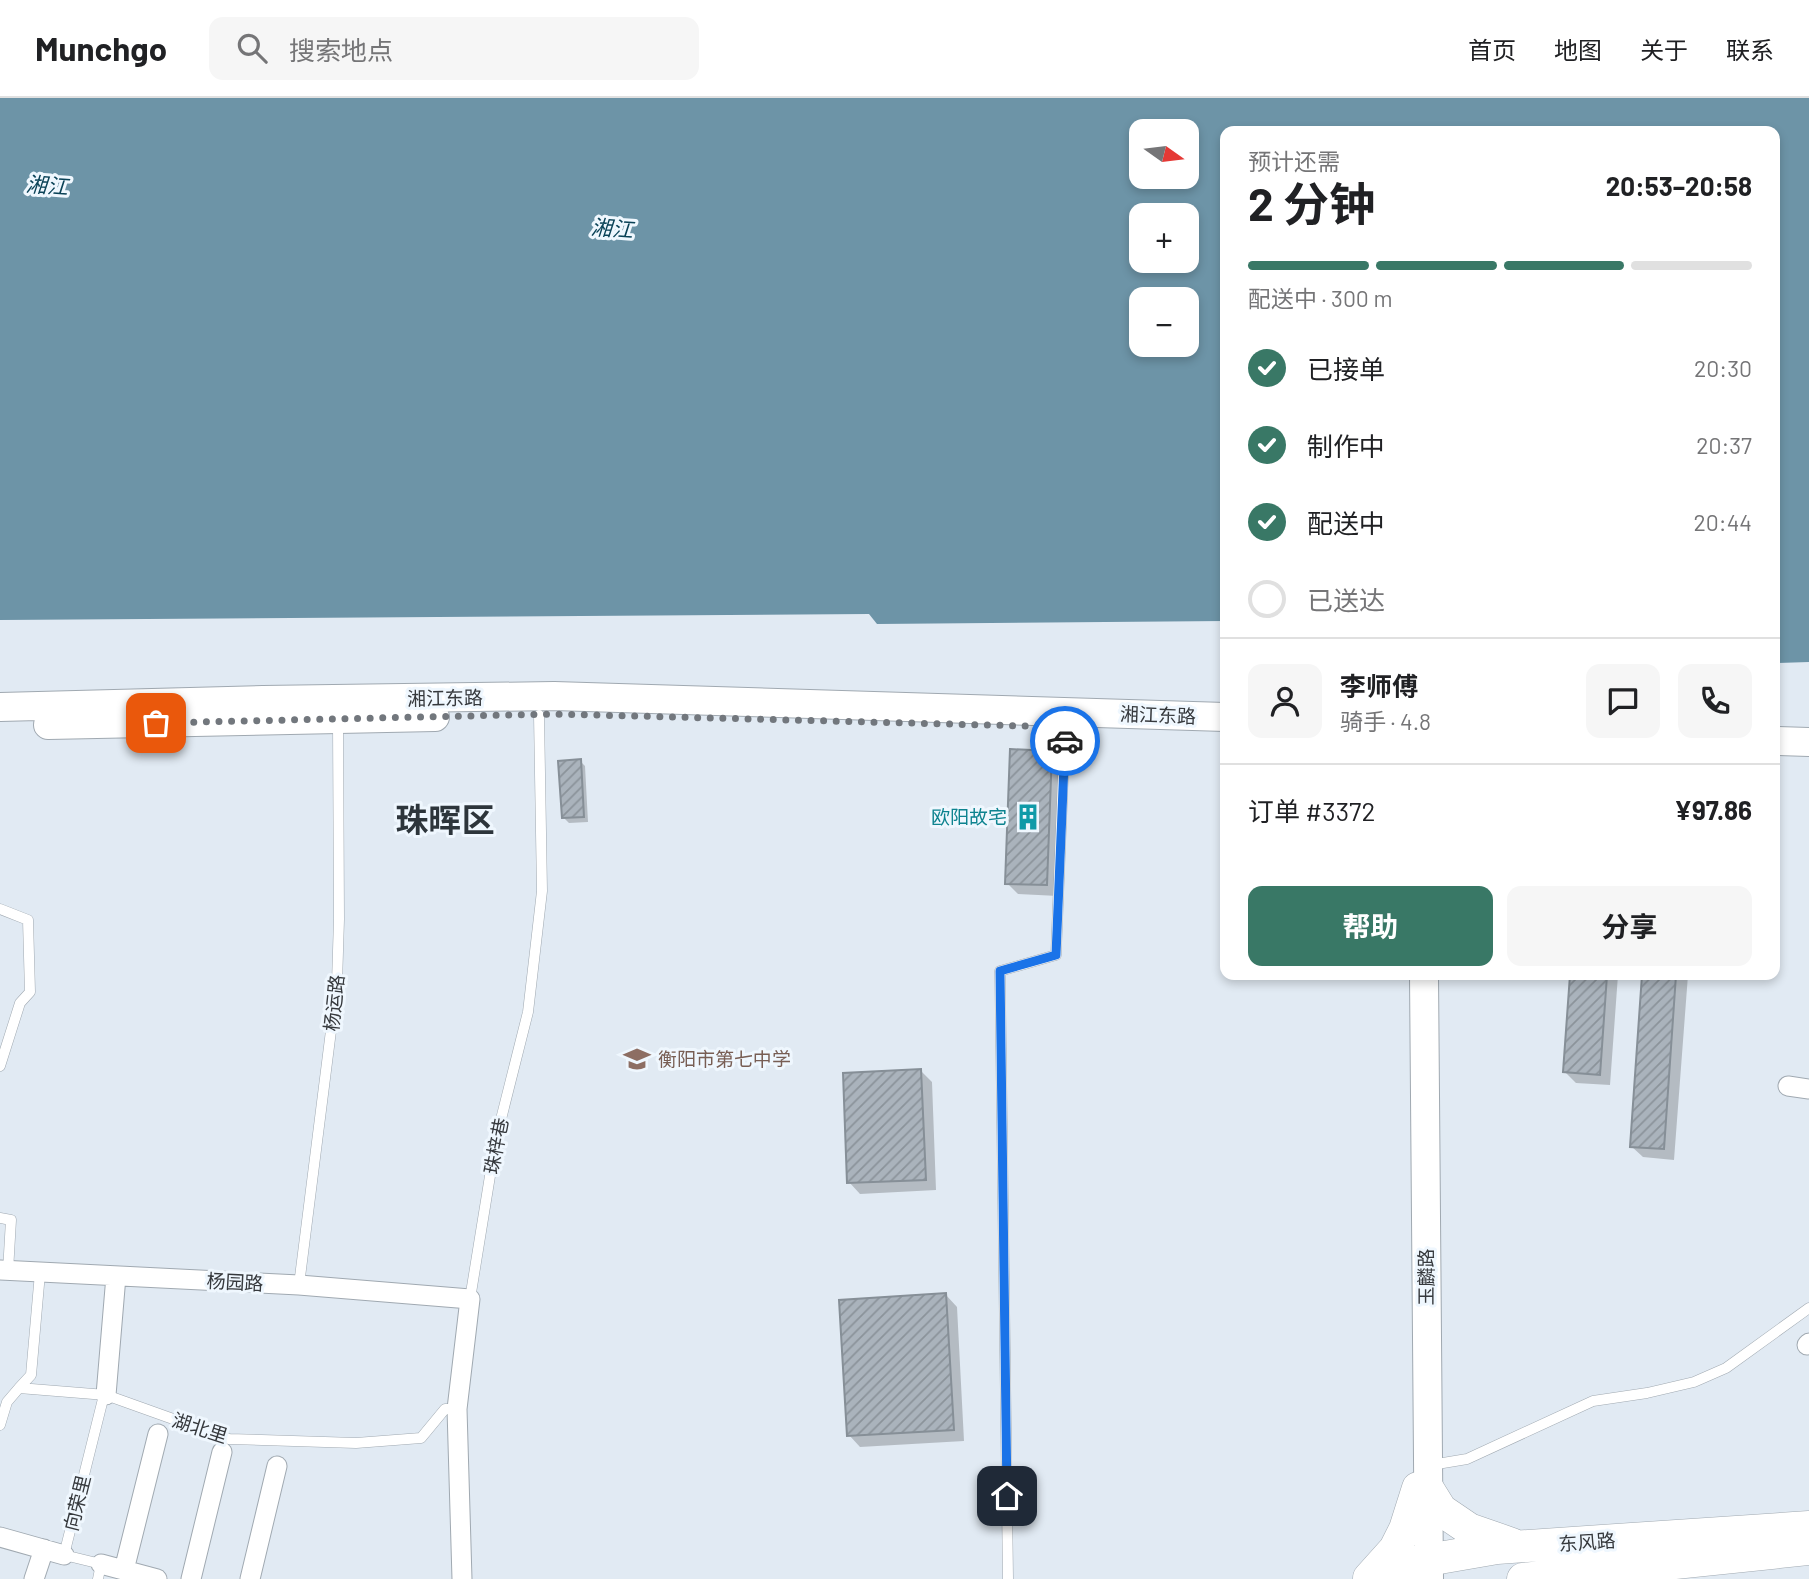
<!DOCTYPE html>
<html lang="zh">
<meta charset="utf-8">
<style>
:root{--surface:#fff;--page:#f6f6f6;--text:#202124;--muted:#757577;--line:#e0e0e0;--accent:#397866}
body{margin:0;font-family:Barlow,"Noto Sans SC",sans-serif;background:var(--page);color:var(--text);height:100vh;display:flex;flex-direction:column;font-size:26px;white-space:nowrap}
*{box-sizing:border-box;margin:0}
p{font-size:23px;color:var(--muted)}
.icon{flex:none;width:38px;height:38px;fill:none;stroke:currentColor;stroke-width:2;stroke-linecap:round;stroke-linejoin:round}
.map{position:relative;flex:1;overflow:hidden}
.side{position:absolute;left:1220px;top:28px;width:560px;height:854px;display:flex;flex-direction:column;background:var(--surface);border-radius:14px;box-shadow:0 4px 10px #0003}
.side>*{flex:none}
.needle{width:46px;rotate:104deg}
.tools{position:absolute;left:1129px;top:21px;display:grid;gap:14px}
.tools a{display:grid;place-items:center;width:70px;height:70px;border-radius:14px;background:var(--surface);box-shadow:0 4px 10px #0003;font-size:35px}
.pin{position:absolute;display:grid;place-items:center;width:60px;height:60px;color:#fff;margin:-30px;border-radius:14px;box-shadow:0 4px 10px #0006}
.courier{position:absolute;display:grid;place-items:center;width:70px;height:70px;margin:-35px;border:5px solid #1a73e8;border-radius:50%;background:#fff;color:#222;box-shadow:0 2px 9px #0007}
.overview em{font-style:normal;font-weight:700}
.overview div{display:flex;flex-direction:column-reverse}
.overview{display:flex;align-items:center;justify-content:space-between;height:119px;padding:0 28px}
h1{font-size:46px;font-weight:700;line-height:52px}
.bar{display:grid;grid-template-columns:repeat(4,1fr);gap:10px 7px;align-content:center;height:84px;padding:0 28px}
.bar i{height:9px;border-radius:5px;background:var(--line)}
.bar .on{background:var(--accent)}
.bar p{grid-column:span 4}
.line{display:flex;align-items:center;gap:18px;padding:0 28px;border-top:2px solid var(--line)}
.line div{flex:1}
.round{display:grid;place-items:center;flex:none;width:74px;height:74px;border-radius:14px;background:var(--page)}
ol{padding:0 28px;list-style:none}
li{display:flex;align-items:center;gap:21px;height:77px}
li p{margin-inline-start:auto}
li .icon{padding:7px;border-radius:50%;background:var(--accent);color:#fff;stroke-width:4}
li:last-child{color:var(--muted)}
li i{width:38px;height:38px;border:4px solid var(--line);border-radius:50%}
.primary-button{display:flex;gap:14px;margin-top:auto;padding:14px 28px}
.primary-button a{flex:1;height:80px;border-radius:14px;background:var(--accent);color:#fff;font-size:28px;font-weight:700;line-height:80px;text-align:center}
.primary-button a+a{background:var(--page);color:var(--text)}
header{display:flex;align-items:center;gap:42px;box-sizing:border-box;height:98px;padding:0 35px;background:var(--surface);border-bottom:2px solid var(--line)}
header strong{font-size:33px}
nav{display:flex;gap:38px;margin-inline-start:auto;font-size:24px}
.search{width:490px;height:63px;background:var(--page);display:flex;align-items:center;gap:18px;box-sizing:border-box;padding:0 24px;border-radius:14px;color:var(--muted);font-size:26px}
.map>svg:first-child{display:block}
.water{fill:#6d94a7;fill-rule:evenodd}
.shadow{fill:#0003}
.building{fill:url(#building-hatch);stroke:#868f97;stroke-width:2}
.lines{fill:none;stroke-linecap:round;stroke-linejoin:round}
.service-casing{stroke:#a0a9b1;stroke-width:11}
.minor-casing{stroke:#a0a9b1;stroke-width:21}
.secondary-casing{stroke:#a0a9b1;stroke-width:30}
.trunk-casing{stroke:#a0a9b1;stroke-width:33}
.service{stroke:#fff;stroke-width:10}
.minor{stroke:#fff;stroke-width:19}
.secondary{stroke:#fff;stroke-width:28}
.trunk{stroke:#fff;stroke-width:32}
.done{stroke:#72777d;stroke-width:7;stroke-dasharray:0 12.6}
.route{stroke:#1a73e8;stroke-width:9}
.labels{text-anchor:middle;stroke-width:6;stroke-linejoin:round;paint-order:stroke}
.street-label{font-size:19px;fill:#36393d;stroke:#eff7fe}
.culture-label{font-size:19px;fill:#0d838f;stroke:#eff7fe;text-anchor:end}
.education-label{font-size:19px;fill:#785e54;stroke:#eff7fe;text-anchor:start}
.water-label{font-size:21px;font-style:italic;fill:#0a4257;stroke:#eff7fe}
.town-label{font-size:33px;font-weight:bold;fill:#2d353b;stroke:#eff7fe}
</style>
<header>
<strong>Munchgo</strong>
<div class="search"><svg class="icon" aria-label="search" viewBox="0 0 24 24"><circle cx="10" cy="10" r="6"/><path d="M15 15l6 6"/></svg>搜索地点</div>
<nav><a>首页</a><a>地图</a><a>关于</a><a>联系</a></nav>
</header>
<div class="map">
<svg width="1809" height="1481" viewBox="0 0 1809 1481">
<defs>
<pattern id="building-hatch" width="6" height="6" patternUnits="userSpaceOnUse" patternTransform="scale(1.75)"><rect width="6" height="6" fill="#aab3bc"/><path d="M-1 1l2-2M0 6l6-6M5 7l2-2" fill="none" stroke="#8b939a"/></pattern>
</defs>
<rect width="100%" height="100%" fill="#e1eaf3"/>
<!-- water -->
<path class="water" d="M0,0H1809V564L1775,565L1774,33H1225V523L877,526L869,516L0,522ZM1141,33H1186V79H1141ZM1141,117H1186V163H1141ZM1141,201H1186V247H1141Z"/>
<!-- shadow -->
<path class="shadow" d="M1051,654L1063,666L1058,798L1018,796L1007,785Z
M580,663L585,668L588,724L569,725L564,720Z
M1572,877H1618L1610,987L1576,985L1565,974Z
M1644,877H1688L1674,1062L1643,1059L1631,1048Z
M921,973L932,984L936,1092L860,1096L849,1084Z
M946,1197L957,1209L964,1343L860,1349L849,1337Z"/>
<!-- building -->
<path class="building" d="M1010,651L1052,653L1047,787L1005,786Z
M581,661L584,719L562,720L558,663Z
M1570,877H1607L1600,977L1563,974Z
M1642,877H1676L1664,1051L1630,1049Z
M921,971L926,1082L847,1085L843,975Z
M946,1195L954,1332L847,1338L839,1202Z"/>
<g class="lines">
<!-- service casing -->
<g class="service-casing">
<path id="service" d="M0,811L28,822L30,894L20,905L0,968
M0,1120L11,1122L8,1173
M299,1187L337,885L339,821L338,623
M470,1201L496,1041L528,914L542,793L539,617
M19,1290L31,1277L40,1175
M0,1327L7,1304L19,1290L106,1297L229,1341L356,1345L421,1340L445,1311H457
M1431,1367L1467,1361L1593,1303L1647,1295L1694,1284L1726,1270L1809,1210
M98,1481L101,1466L64,1457L103,1301
M1008,1481L1000,873L1056,857L1065,629"/>
</g>
<!-- minor casing -->
<g class="minor-casing">
<path id="minor" d="M1788,988L1809,991
M0,1172L299,1187L470,1201L457,1311L462,1481
M1807,1247L1809,1245
M106,1297L116,1178
M0,1439L64,1457
M101,1466L157,1481
M124,1472L158,1336
M34,1481L44,1451
M191,1481L222,1354
M250,1481L277,1368"/>
</g>
<!-- secondary casing -->
<g class="secondary-casing">
<path id="secondary" d="M0,609L263,602L554,598L1225,619
M48,627L435,619
M1774,643L1809,644
M1424,877L1429,1481"/>
</g>
<!-- trunk casing -->
<g class="trunk-casing">
<path id="trunk" d="M1428,1391L1441,1412L1469,1431L1512,1446
M1369,1480L1395,1451L1405,1431L1418,1390
M1369,1481L1416,1464L1497,1450L1809,1429
M1523,1481L1809,1451"/>
</g>
<!-- service -->
<use href="#service" class="service"/>
<!-- minor -->
<use href="#minor" class="minor"/>
<!-- secondary -->
<use href="#secondary" class="secondary"/>
<!-- trunk -->
<use href="#trunk" class="trunk"/>
</g>
<g class="lines">
<!-- done -->
<path class="done" d="M156,625L554,616L1065,629V643"/>
<!-- route -->
<path class="route" d="M1007,1398L1000,873L1056,857L1065,643"/>
</g>
<!-- icons -->
<defs>
<g id="building-bare" transform="scale(2.1)"><path d="M-4-6H4V6H1V3H-1V6H-4ZM-2.5-4.3h1.7v1.8h-1.7ZM.8-4.3h1.7v1.8H.8ZM-2.5-1h1.7V.8h-1.7ZM.8-1h1.7V.8H.8Z" fill="#0f9aa8" stroke="#eff7fe" stroke-width="2.5" paint-order="stroke"/></g>
<g id="school-bare" transform="scale(2.1)"><path d="M0-5L7-2L0 1L-7-2ZM-4 1L0 2.5L4 1V4Q0 6-4 4Z" fill="#8d6e63" stroke="#eff7fe" stroke-width="2.5" paint-order="stroke"/></g>
</defs>
<g fill-rule="evenodd">
<use href="#building-bare" x="1028" y="719"/>
<use href="#school-bare" x="637" y="961"/>
</g>
<g class="labels">
<!-- street labels -->
<g class="street-label">
<text transform="translate(445 600) rotate(-1)" y="7">湘江东路</text>
<text transform="translate(1158 617) rotate(2)" y="7">湘江东路</text>
<text transform="translate(334 905) rotate(-84)" y="7">杨运路</text>
<text transform="translate(496 1048) rotate(-79)" y="7">珠梓巷</text>
<text transform="translate(1426 1179) rotate(-90)" y="7">玉麟路</text>
<text transform="translate(235 1184) rotate(3)" y="7">杨园路</text>
<text transform="translate(200 1330) rotate(18)" y="7">湖北里</text>
<text transform="translate(77 1405) rotate(-76)" y="7">向荣里</text>
<text transform="translate(1587 1444) rotate(-4)" y="7">东风路</text>
</g>
<!-- culture labels -->
<g class="culture-label">
<text x="1007" y="726">欧阳故宅</text>
</g>
<!-- education labels -->
<g class="education-label">
<text x="658" y="968">衡阳市第七中学</text>
</g>
<!-- water labels -->
<g class="water-label">
<text transform="translate(47 88) rotate(4)" y="7">湘江</text>
<text transform="translate(612 131) rotate(4)" y="7">湘江</text>
</g>
<!-- town labels -->
<g class="town-label">
<text x="445" y="734">珠晖区</text>
</g>
</g>
</svg>
<div class="tools">
<a><svg class="needle" viewBox="-14 -14 28 28"><path d="M0-13l5 13h-10z" fill="#e53935"/><path d="M0 13l5-13h-10z" fill="#757577"/></svg></a>
<a>+</a>
<a>−</a>
</div>
<div class="pin" style="left:156px;top:625px;background:#ea580c"><svg class="icon" aria-label="bag" viewBox="0 0 24 24"><path d="M5 8h14l-1 12H6zM9 8a3 3 0 0 1 6 0"/></svg></div>
<div class="pin" style="left:1007px;top:1398px;background:#1f2937"><svg class="icon" aria-label="home" viewBox="0 0 24 24"><path d="M3 11l9-7 9 7M6 9v11h12V9"/></svg></div>
<div class="courier" style="left:1065px;top:643px"><svg class="icon" aria-label="car" viewBox="0 0 24 24"><path d="M5 17H2v-5l4-1 3-4h7l3 4 3 1v5h-3M9 17h6M6 11h13"/><circle cx="7" cy="17" r="2"/><circle cx="17" cy="17" r="2"/></svg></div>
<section class="side">
<div class="overview"><div><h1>2 分钟</h1><p>预计还需</p></div><em>20:53–20:58</em></div>
<div class="bar"><i class="on"></i><i class="on"></i><i class="on"></i><i></i><p>配送中 · 300 m</p></div>
<ol>
<li><svg class="icon" aria-label="check" viewBox="0 0 24 24"><path d="M5 12l5 5 9-10"/></svg>已接单<p>20:30</p></li>
<li><svg class="icon" aria-label="check" viewBox="0 0 24 24"><path d="M5 12l5 5 9-10"/></svg>制作中<p>20:37</p></li>
<li><svg class="icon" aria-label="check" viewBox="0 0 24 24"><path d="M5 12l5 5 9-10"/></svg>配送中<p>20:44</p></li>
<li><i></i>已送达</li>
</ol>
<div class="line" style="height:126px"><a class="round"><svg class="icon" aria-label="person" viewBox="0 0 24 24"><circle cx="12" cy="8" r="4"/><path d="M4 21q1-7 8-7t8 7"/></svg></a><div><b>李师傅</b><p>骑手 · 4.8</p></div><a class="round"><svg class="icon" aria-label="chat" viewBox="0 0 24 24"><path d="M4 5h16v11H9l-5 4z"/></svg></a><a class="round"><svg class="icon" aria-label="phone" viewBox="0 0 24 24"><path d="M5 4h4l2 5-3 2q2 4 5 5l2-3 5 2v4C11 20 4 13 5 4z"/></svg></a></div>
<div class="line" style="height:91px"><div>订单 #3372</div><b>¥97.86</b></div>
<div class="primary-button"><a>帮助</a><a>分享</a></div>
</section>
</div>
